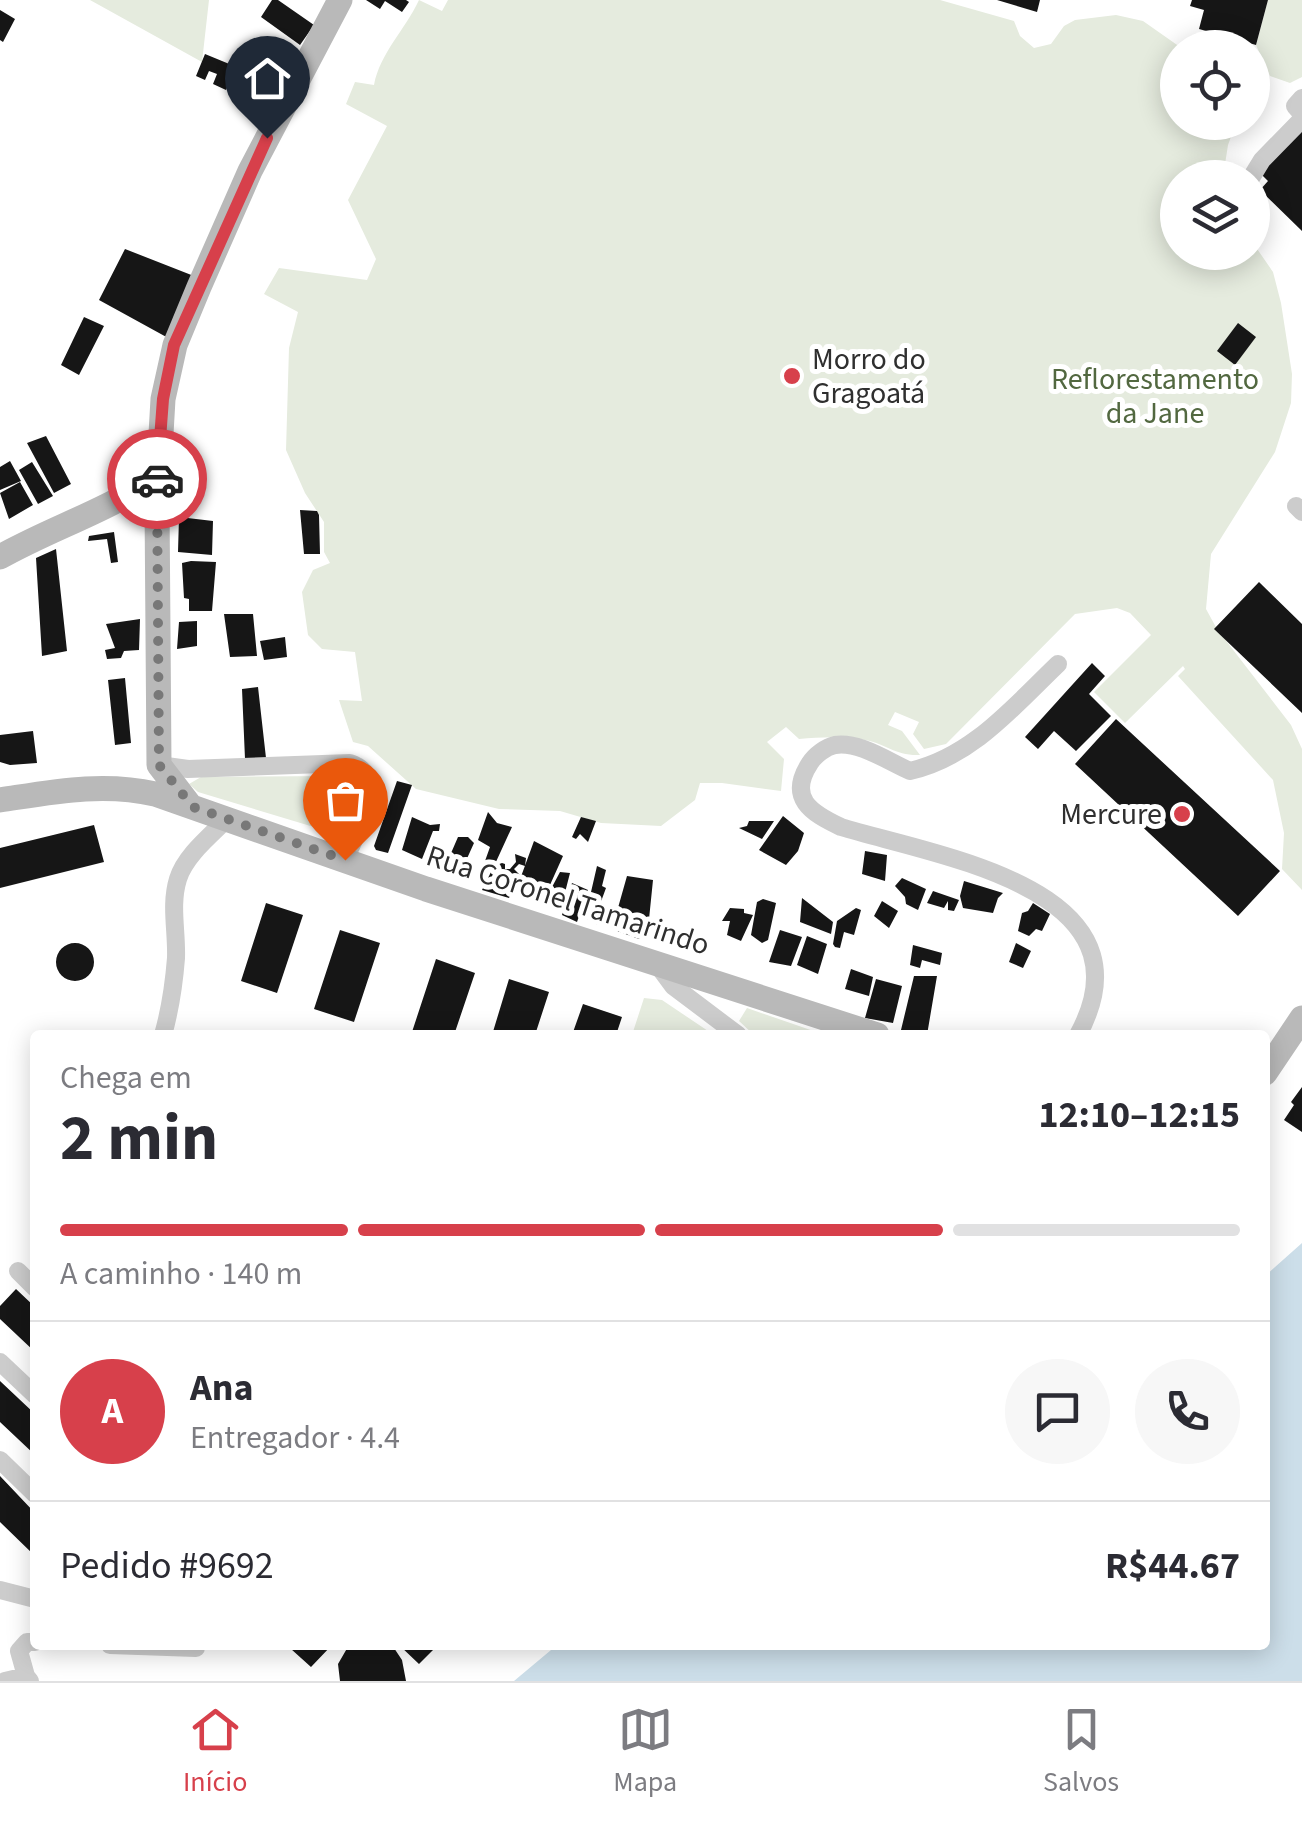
<!DOCTYPE html>
<html lang="pt">
<meta charset="utf-8">
<style>
:root{--surface:#fff;--page:#f7f7f7;--text:#2b2b33;--muted:#7c7c81;--line:#e1e1e2;--accent:#d7404b}
body{margin:0;font-family:"Source Sans 3",sans-serif;background:var(--page);color:var(--text);height:100vh;display:flex;flex-direction:column;font-size:38px;white-space:nowrap}
*{box-sizing:border-box;margin:0}
p{font-size:32px;color:var(--muted)}
.icon{flex:none;width:55px;height:55px;fill:none;stroke:currentColor;stroke-width:2;stroke-linecap:round;stroke-linejoin:round}
.map{position:relative;flex:1;overflow:hidden}
.drawer{position:absolute;left:30px;top:1030px;width:1240px;height:620px;display:flex;flex-direction:column;background:var(--surface);border-radius:10px;box-shadow:0 5px 25px #0003}
.drawer>*{flex:none}
.controls{position:absolute;left:1160px;top:30px;display:grid;gap:20px}
.controls a{display:grid;place-items:center;width:110px;height:110px;border-radius:50%;background:var(--surface);box-shadow:0 5px 25px #0003;font-size:50px}
.pin{position:absolute;display:grid;place-items:center;width:85px;height:85px;color:#fff;margin:-102px -42px;border-radius:50% 50% 50% 0;rotate:-45deg;box-shadow:0 0 10px #0007}
.pin .icon{rotate:45deg}
.courier{position:absolute;display:grid;place-items:center;width:100px;height:100px;margin:-50px;border:8px solid #d7404b;border-radius:50%;background:#fff;color:#222;box-shadow:0 2px 12px #0007}
.summary em{font-style:normal;font-weight:700}
.summary div{display:flex;flex-direction:column-reverse}
.summary{display:flex;align-items:center;justify-content:space-between;height:170px;padding:0 30px}
h1{font-size:65px;font-weight:700;line-height:75px}
.bar{display:grid;grid-template-columns:repeat(4,1fr);gap:15px 10px;align-content:center;height:120px;padding:0 30px}
.bar i{height:12px;border-radius:8px;background:var(--line)}
.bar .on{background:var(--accent)}
.bar p{grid-column:span 4}
.line{display:flex;align-items:center;gap:25px;padding:0 30px;border-top:2px solid var(--line)}
.line div{flex:1}
.round{display:grid;place-items:center;flex:none;width:105px;height:105px;border-radius:52px;background:var(--page)}
.tabs{display:flex;justify-content:space-around;align-items:center;height:140px;border-top:2px solid var(--line);background:var(--surface);font-size:28px;color:var(--muted)}
.tabs a{display:grid;justify-items:center;gap:5px}
.tabs .on{color:var(--accent)}
.map>svg:first-child{display:block}
.green{fill:#e5ebde}
.water{fill:#ccdee9}
.building{fill:#161616}
.lines{fill:none;stroke-linecap:round;stroke-linejoin:round}
.street{stroke:#ccc;stroke-width:18}
.secondary{stroke:#b9b9b9;stroke-width:25}
.done{stroke:#787878;stroke-width:10;stroke-dasharray:0 18}
.route{stroke:#d7404b;stroke-width:12}
.poi-dot{fill:#d7404b;stroke:#fff;stroke-width:4}
.labels{text-anchor:middle;stroke-width:10;stroke-linejoin:round;paint-order:stroke}
.poi-label{font-size:30px;fill:#2f2f2f;stroke:#fff;text-anchor:start}
.park-label{font-size:30px;fill:#526840;stroke:#fff}
.street-label{font-size:30px;fill:#2f2f2f;stroke:#fff}
</style>
<div class="map">
<svg width="1302" height="1681" viewBox="0 0 1302 1681">
<rect width="100%" height="100%" fill="#fff"/>
<!-- green -->
<path class="green" d="M90,0H209L202,62Z
M419,0L442,11L448,0H940L1014,21L1020,36L1034,48L1051,44L1064,26L1075,20L1116,15L1143,21L1180,47L1178,48V122L1236,123L1228,145L1223,177L1178,178V252H1252L1253,243L1273,272L1281,303L1292,374L1291,403L1275,452L1211,554L1206,609L1217,629L1291,725L1302,749V890L1282,869L1284,833L1273,780L1178,676L1185,669L1183,666L1125,723L1094,692L1151,635L1130,613L1117,608L1075,614L946,744L924,749L913,734L919,722L895,712L888,725L902,731L920,755C895,756 887,744 865,740C843,736 821,737 799,739L786,727L767,742L784,759L781,791L722,783H700L695,800L661,826L601,823L560,811L499,809L416,789L368,746L353,742L339,700L362,701L355,652L322,649L308,635L302,592L313,570L330,563L324,552V522L305,493L286,450L289,348L298,312L264,294L279,268L367,280L376,259L348,200L387,126L346,104L355,82L374,85C380,53 405,30 419,0Z
M1268,0H1302V77L1290,83L1270,76L1256,45Z
M339,776L352,780L358,790L346,830L337,834L198,792L189,784L201,777Z
M644,998L662,1000L714,1035H632Z
M747,1008L825,1035H754L739,1021Z"/>
<!-- water -->
<path class="water" d="M1302,1243V1681H514L557,1645H1265V1276Z"/>
<!-- building -->
<path class="building" d="M272,0H278L314,25L300,45L261,17Z
M366,0H406L409,2L402,12L385,1L380,9Z
M997,0H1040L1037,12Z
M1192,0H1268L1256,45L1199,29L1204,10L1190,6Z
M0,10L15,19L3,42L0,40Z
M205,54L280,85L270,109L256,103L261,91L255,89L250,100L237,94L243,80L232,75L226,90L213,84L217,74L209,71L205,80L196,76Z
M1302,123V231L1260,190L1268,181L1261,174Z
M125,249L199,278L170,339L99,300Z
M84,317L104,326L79,375L61,365Z
M1238,323L1256,337L1235,365L1217,351Z
M46,436L71,484L54,493L27,443Z
M10,461L21,481L0,490V467Z
M32,462L53,496L38,504L19,470Z
M20,482L33,505L9,519L0,493Z
M300,510L317,511L319,515L320,554H304Z
M179,517L213,521L212,555L178,552Z
M114,532L118,562L111,563L107,539L88,541L89,536Z
M56,549L67,651L42,656L36,558Z
M191,561L216,562L212,611H189V599L184,598L182,563Z
M1259,582L1302,624V713L1214,629Z
M224,614H253L257,656L230,657Z
M140,619L139,650L124,651L121,658L107,659L105,650L115,648L106,624Z
M197,621V646L177,649L179,622Z
M285,637L287,657L264,660L260,641Z
M1092,663L1105,676L1089,694L1111,716L1076,751L1054,731L1038,749L1025,737Z
M125,678L131,743L115,745L108,680Z
M258,687L266,758L245,759L242,689Z
M1116,719L1280,871L1238,916L1075,764Z
M33,731L37,763L10,765L0,762V735Z
M397,781L412,785L388,853L376,850L374,846Z
M488,812L497,823L512,827L495,864L485,861L490,847L478,840Z
M783,816L804,833L798,851L786,865L759,850Z
M412,817L430,825L440,824L439,831H433L422,859L402,850Z
M581,817L596,821L588,842L580,834L576,839L572,837Z
M749,821H774L762,839L739,828L747,826Z
M94,825L104,862L0,888V848Z
M458,837H468L474,843L460,874L445,867Z
M534,841L563,856L541,905L515,893Z
M865,851L887,855L885,881L862,874Z
M515,854L526,858L525,866L519,864L514,869L520,875L509,898L482,890L494,866L502,863L505,864V869H510L516,862Z
M597,866L606,870L602,886L606,888L599,907L592,906L596,913L601,911L605,920L597,925L594,917L587,920L582,913L585,904L588,905Z
M560,872L570,873L560,912L543,904Z
M627,876L653,880L648,929L639,939L612,929Z
M902,878L926,889L918,910L906,904L905,897L895,886Z
M964,881L1003,893L998,898L993,913L963,908L960,896Z
M572,883L588,890L577,922L562,915Z
M933,891L959,900L954,911L948,910V901L944,908L927,903Z
M802,898L833,922L831,934L800,922Z
M763,899L776,903L768,940L762,943L751,935L757,902Z
M882,901L898,911L889,928L874,916Z
M266,903L303,915L277,993L241,981Z
M1033,903L1050,914L1042,931L1036,929L1029,936L1018,931L1022,913L1028,911Z
M730,908L744,909V913L753,915L741,941L727,935L730,921H722Z
M856,908L861,910L854,935L844,932L840,948L835,947L833,944L837,921Z
M340,930L380,943L354,1022L314,1009Z
M780,930L802,937L791,966L769,962Z
M807,936L827,944L818,974L797,965Z
M56 962a19 19 0 1 1 38 0a19 19 0 1 1-38 0Z
M1016,943L1031,951L1023,968L1009,962Z
M913,945L942,953L940,965L922,960L920,968L910,965Z
M436,959L475,973L454,1035H411Z
M851,969L873,977L869,996L845,989Z
M914,976H937L927,1035L901,1030Z
M509,979L549,992L535,1035H492Z
M876,979L902,986L893,1023L865,1018Z
M583,1004L622,1017L616,1035H572Z
M1302,1087V1132L1284,1120L1294,1105L1291,1102Z
M16,1289L35,1307V1352L0,1319V1306Z
M0,1381L35,1414V1455L0,1422Z
M0,1476L35,1513V1556L0,1522Z
M295,1645H332L311,1667L291,1649Z
M349,1645H392L402,1660L406,1681H340L338,1664Z
M399,1645H438L419,1664Z"/>
<g class="lines">
<!-- street -->
<path class="street" d="M1302,98L1295,106L1302,114
M1251,178L1262,160L1302,119
M1296,506L1302,512
M1058,664C1014,706 972,757 910,771C889,762 859,741 835,745C826,747 815,755 810,763C787,798 811,813 841,827C936,856 1158,888 1078,1035
M159,765L188,769L350,763C392,777 356,832 345,860
M656,963L673,986L738,1035
M163,1035C170,1010 174,984 176,958C177,931 170,905 178,879C185,856 210,836 227,819
M18,1271L35,1288
M0,1362L35,1395
M0,1460L35,1494
M0,1590L35,1599
M110,1645L196,1648
M26,1676L19,1651L27,1642H35
M5,1681L26,1676L30,1681"/>
<!-- secondary -->
<path class="secondary" d="M0,557C51,528 110,510 157,476
M0,800C53,792 102,782 155,794L426,889L877,1035
M189,804L159,765L157,503L163,399L175,345L199,287L250,171L340,0
M1265,1073L1302,1018"/>
</g>
<g class="lines">
<!-- done -->
<path class="done" d="M157,479L159,765L193,807L345,860"/>
<!-- route -->
<path class="route" d="M157,479L163,399L174,345L267,138"/>
</g>
<!-- markers -->
<g class="poi-dot">
<circle cx="792" cy="376" r="10"/>
<circle cx="1182" cy="814" r="10"/>
</g>
<g class="labels">
<!-- poi labels -->
<g class="poi-label">
<text x="812" y="369">Morro do<tspan x="812" dy="34">Gragoatá</tspan></text>
<text x="1162" y="824" text-anchor="end">Mercure</text>
</g>
<!-- park labels -->
<g class="park-label">
<text x="1155" y="389">Reflorestamento<tspan x="1155" dy="34">da Jane</tspan></text>
</g>
<!-- street labels -->
<g class="street-label">
<text transform="translate(568 900) rotate(18)" y="10">Rua Coronel Tamarindo</text>
</g>
</g>
</svg>
<div class="controls">
<a><svg class="icon" aria-label="locate" viewBox="0 0 24 24"><circle cx="12" cy="12" r="6"/><path d="M12 2v4M12 18v4M2 12h4M18 12h4"/></svg></a>
<a><svg class="icon" aria-label="layers" viewBox="0 0 24 24"><path d="M12 4l9 5-9 5-9-5zM3 14l9 5 9-5"/></svg></a>
</div>
<div class="pin" style="left:345px;top:860px;background:#ea580c"><svg class="icon" aria-label="bag" viewBox="0 0 24 24"><path d="M5 8h14l-1 12H6zM9 8a3 3 0 0 1 6 0"/></svg></div>
<div class="pin" style="left:267px;top:138px;background:#1f2937"><svg class="icon" aria-label="home" viewBox="0 0 24 24"><path d="M3 11l9-7 9 7M6 9v11h12V9"/></svg></div>
<div class="courier" style="left:157px;top:479px"><svg class="icon" aria-label="car" viewBox="0 0 24 24"><path d="M5 17H2v-5l4-1 3-4h7l3 4 3 1v5h-3M9 17h6M6 11h13"/><circle cx="7" cy="17" r="2"/><circle cx="17" cy="17" r="2"/></svg></div>
<section class="drawer">
<div class="summary"><div><h1>2 min</h1><p>Chega em</p></div><em>12:10–12:15</em></div>
<div class="bar"><i class="on"></i><i class="on"></i><i class="on"></i><i></i><p>A caminho · 140 m</p></div>
<div class="line" style="height:180px"><b class="round" style="background:var(--accent);color:#fff">A</b><div><b>Ana</b><p>Entregador · 4.4</p></div><a class="round"><svg class="icon" aria-label="chat" viewBox="0 0 24 24"><path d="M4 5h16v11H9l-5 4z"/></svg></a><a class="round"><svg class="icon" aria-label="phone" viewBox="0 0 24 24"><path d="M5 4h4l2 5-3 2q2 4 5 5l2-3 5 2v4C11 20 4 13 5 4z"/></svg></a></div>
<div class="line" style="height:130px"><div>Pedido #9692</div><b>R$44.67</b></div>
</section>
</div>
<nav class="tabs">
<a class="on"><svg class="icon" aria-label="home" viewBox="0 0 24 24"><path d="M3 11l9-7 9 7M6 9v11h12V9"/></svg>Início</a>
<a><svg class="icon" aria-label="map" viewBox="0 0 24 24"><path d="M3 6l6-2 6 2 6-2v14l-6 2-6-2-6 2zM9 4v14M15 6v14"/></svg>Mapa</a>
<a><svg class="icon" aria-label="saved" viewBox="0 0 24 24"><path d="M7 4h10v16l-5-4-5 4z"/></svg>Salvos</a>
</nav>
